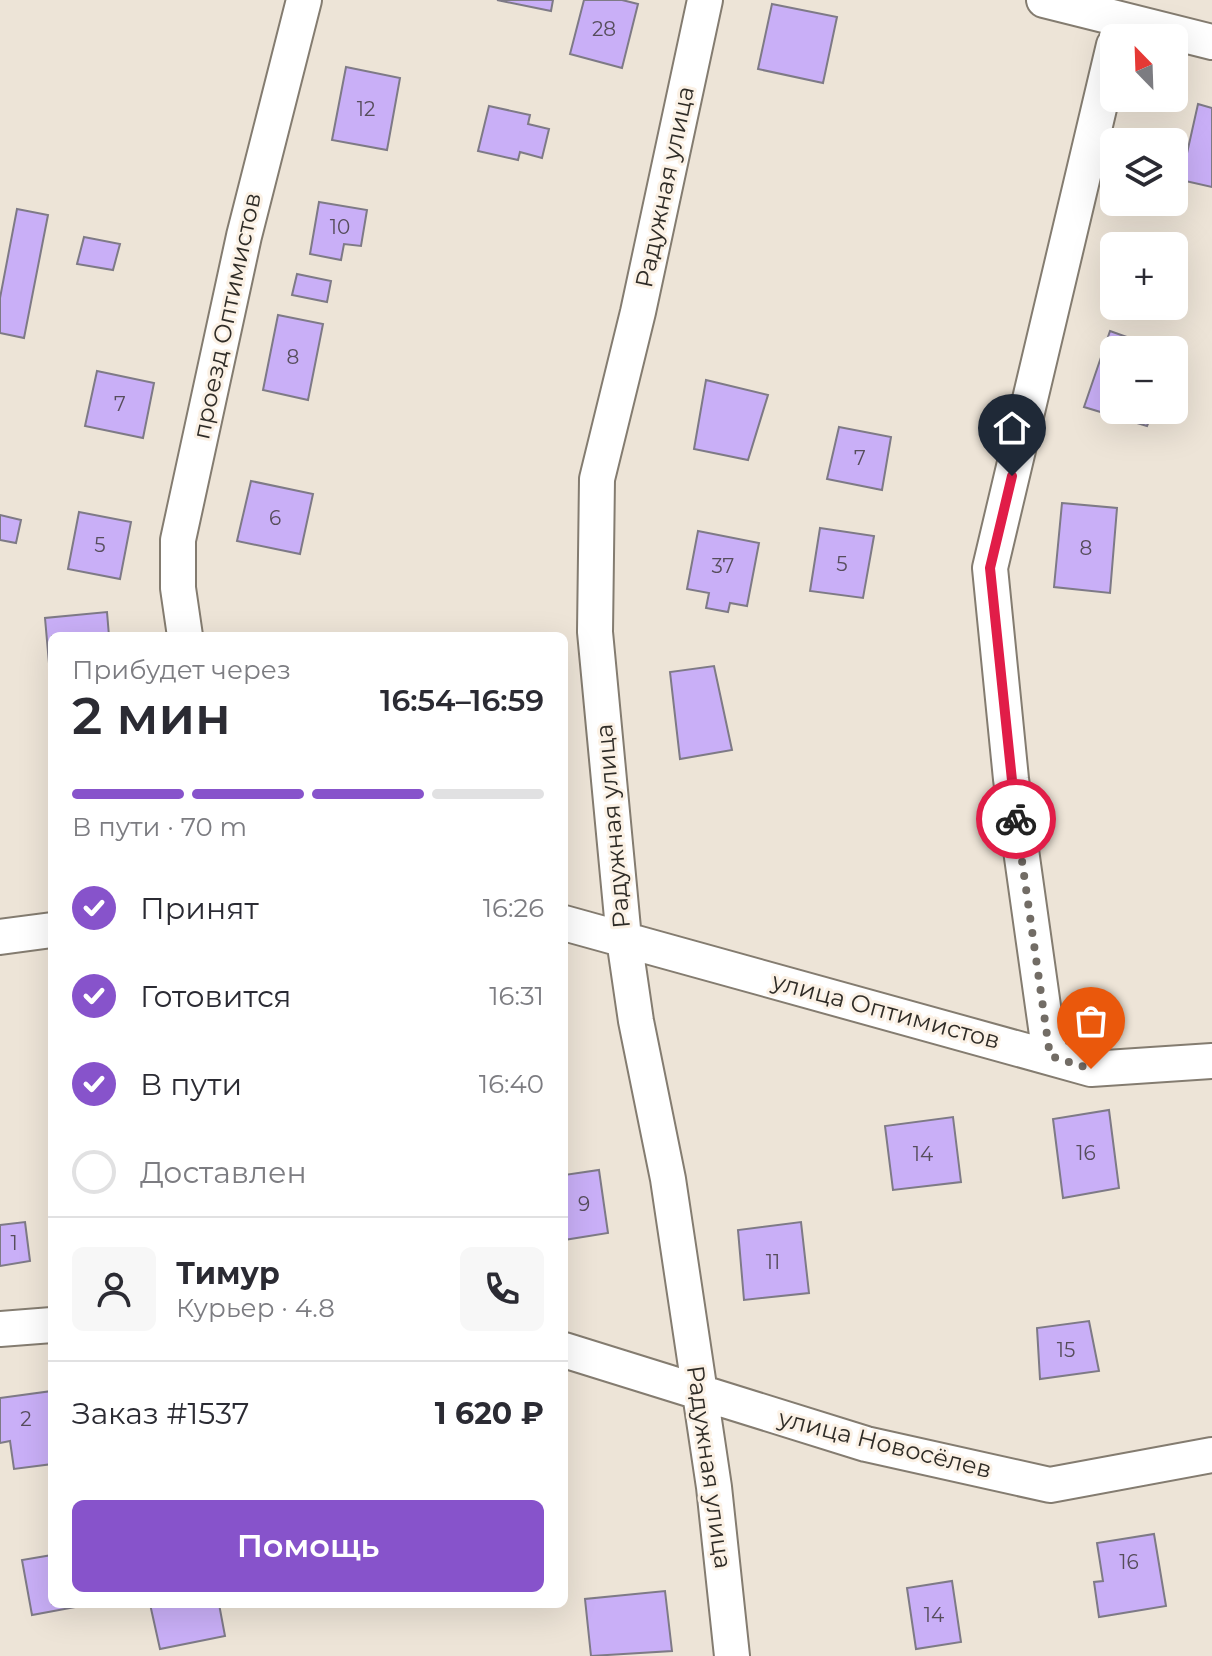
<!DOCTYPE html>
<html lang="ru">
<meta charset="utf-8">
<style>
:root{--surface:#fff;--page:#f7f7f7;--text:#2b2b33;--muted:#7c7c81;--line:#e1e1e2;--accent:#8753cb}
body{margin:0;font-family:Montserrat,sans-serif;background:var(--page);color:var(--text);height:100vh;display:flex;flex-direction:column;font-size:30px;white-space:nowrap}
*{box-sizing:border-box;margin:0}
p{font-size:26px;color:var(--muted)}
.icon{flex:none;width:44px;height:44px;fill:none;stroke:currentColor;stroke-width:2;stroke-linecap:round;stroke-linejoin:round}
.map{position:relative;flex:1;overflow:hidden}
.panel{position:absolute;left:48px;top:632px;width:520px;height:976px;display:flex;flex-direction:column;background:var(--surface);border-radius:12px;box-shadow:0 8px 32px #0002}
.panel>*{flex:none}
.needle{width:52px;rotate:337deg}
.controls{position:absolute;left:1100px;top:24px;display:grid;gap:16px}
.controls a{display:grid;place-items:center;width:88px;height:88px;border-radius:12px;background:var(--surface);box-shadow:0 8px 32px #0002;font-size:40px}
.pin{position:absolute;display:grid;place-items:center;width:68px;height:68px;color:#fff;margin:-82px -34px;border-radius:50% 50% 50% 0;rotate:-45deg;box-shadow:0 0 8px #0007}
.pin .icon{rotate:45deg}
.courier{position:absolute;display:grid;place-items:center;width:80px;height:80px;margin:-40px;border:6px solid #e11d48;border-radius:50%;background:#fff;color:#222;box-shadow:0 2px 10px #0007}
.overview em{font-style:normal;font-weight:600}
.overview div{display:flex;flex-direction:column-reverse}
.overview{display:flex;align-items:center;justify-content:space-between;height:136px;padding:0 24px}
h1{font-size:52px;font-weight:600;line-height:60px}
.bar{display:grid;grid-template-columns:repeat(4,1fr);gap:12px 8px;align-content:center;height:96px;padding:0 24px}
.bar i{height:10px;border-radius:6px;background:var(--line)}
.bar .current{background:var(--accent)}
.bar p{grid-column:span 4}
.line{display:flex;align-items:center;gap:20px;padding:0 24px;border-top:2px solid var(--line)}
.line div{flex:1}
.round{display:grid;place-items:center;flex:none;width:84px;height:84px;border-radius:12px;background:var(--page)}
ol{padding:0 24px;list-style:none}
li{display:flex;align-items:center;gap:24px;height:88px}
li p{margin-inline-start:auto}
li .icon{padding:8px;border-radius:50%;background:var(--accent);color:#fff;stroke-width:4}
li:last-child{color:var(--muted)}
li i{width:44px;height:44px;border:4px solid var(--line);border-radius:50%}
.cta{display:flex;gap:16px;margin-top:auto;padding:16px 24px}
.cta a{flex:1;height:92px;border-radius:12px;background:var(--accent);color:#fff;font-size:32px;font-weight:600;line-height:92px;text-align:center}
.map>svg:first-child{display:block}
.building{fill:#c9aff7;stroke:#7e7a86;stroke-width:2}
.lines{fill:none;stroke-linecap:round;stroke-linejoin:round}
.minor-casing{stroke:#847c70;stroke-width:38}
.minor{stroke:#fff;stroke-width:34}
.done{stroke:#726c65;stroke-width:8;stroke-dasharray:0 14.4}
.route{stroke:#e11d48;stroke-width:10}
.labels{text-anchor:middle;stroke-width:6;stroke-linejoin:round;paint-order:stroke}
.number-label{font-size:20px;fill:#564d5b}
.street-label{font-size:24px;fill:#2f2c27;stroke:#fbf1e5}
</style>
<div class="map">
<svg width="1212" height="1656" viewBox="0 0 1212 1656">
<rect width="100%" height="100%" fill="#ede4d7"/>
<!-- building -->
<path class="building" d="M497,0H553L551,11Z
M584,0H622L638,4L622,68L570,54Z
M772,4L837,17L823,83L758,69Z
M346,67L400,78L387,150L332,140Z
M1198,104L1212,108V187L1181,180Z
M489,106L530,115L528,124L549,129L542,158L520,152L518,160L478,151Z
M319,202L367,210L361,246L344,244L341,260L310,254Z
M17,209L48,215L24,338L0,333V298Z
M84,237L120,244L113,270L77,264Z
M297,274L331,281L327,302L292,295Z
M278,315L323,324L308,400L263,390Z
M1110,331L1163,350H1114V410H1154L1147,426L1084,407Z
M97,371L154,383L143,438L85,426Z
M706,380L768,395L748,460L694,449Z
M839,427L891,437L882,490L827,479Z
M251,481L313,494L300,554L237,541Z
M1062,503L1117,508L1110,593L1054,587Z
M79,512L131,522L120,579L68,569Z
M0,515L21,520L16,543L0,540Z
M820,528L874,536L863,598L810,591Z
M698,531L759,543L747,606L730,603L728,612L706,608L709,593L687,589Z
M107,612L109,636H52L51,686L45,618Z
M714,666L732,750L680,759L670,672Z
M1109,1110L1119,1188L1063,1198L1053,1119Z
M953,1117L961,1182L893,1190L885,1126Z
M599,1170L608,1233L564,1240V1175Z
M25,1222L30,1261L0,1266V1225Z
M801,1222L809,1293L744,1300L738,1230Z
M1089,1321L1099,1371L1040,1379L1037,1328Z
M52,1391V1464L14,1469L10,1441L0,1443V1398Z
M1154,1534L1166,1606L1099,1617L1094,1582L1103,1581L1097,1543Z
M52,1555V1604H81V1606L32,1615L22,1560Z
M952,1581L961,1642L916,1649L907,1588Z
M665,1591L672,1651L591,1656L585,1599Z
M150,1604H219L225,1636L160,1649Z"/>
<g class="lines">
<!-- minor casing -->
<g class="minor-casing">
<path id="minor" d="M705,0L638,312L597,479L595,632L624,939L636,1021L668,1179L714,1487L732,1656
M1044,0L1212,42
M185,636L178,588V540L244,236L304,0
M564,923L1091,1069L1212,1061
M0,937L52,930
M1050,1056L1011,779L990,568L1114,45
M0,1329L52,1325
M564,1350L866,1444L1050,1485L1212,1455"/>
</g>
<!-- minor -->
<use href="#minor" class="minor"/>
</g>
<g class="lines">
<!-- done -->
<path class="done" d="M1016,819L1050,1056L1091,1069"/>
<!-- route -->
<path class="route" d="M1012,476L990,568L1016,819"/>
</g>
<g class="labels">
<!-- number labels -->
<g class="number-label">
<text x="604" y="36">28</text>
<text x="366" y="116">12</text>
<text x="340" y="234">10</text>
<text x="293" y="364">8</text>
<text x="120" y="411">7</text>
<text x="860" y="465">7</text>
<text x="275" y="525">6</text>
<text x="100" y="552">5</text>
<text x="1086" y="555">8</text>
<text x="842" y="571">5</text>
<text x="723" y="573">37</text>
<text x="1086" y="1160">16</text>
<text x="923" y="1161">14</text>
<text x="584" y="1211">9</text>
<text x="14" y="1250">1</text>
<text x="773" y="1269">11</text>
<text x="1066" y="1357">15</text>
<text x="26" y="1426">2</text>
<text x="1129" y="1569">16</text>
<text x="934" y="1622">14</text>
</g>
<!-- street labels -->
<g class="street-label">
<text transform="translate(665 187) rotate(-78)" y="8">Радужная улица</text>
<text transform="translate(227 316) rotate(-78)" y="8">проезд Оптимистов</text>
<text transform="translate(613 826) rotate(-95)" y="8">Радужная улица</text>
<text transform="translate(886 1011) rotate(15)" y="8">улица Оптимистов</text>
<text transform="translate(885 1444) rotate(14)" y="8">улица Новосёлев</text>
<text transform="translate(709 1467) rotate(82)" y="8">Радужная улица</text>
</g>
</g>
</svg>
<div class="controls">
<a><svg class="needle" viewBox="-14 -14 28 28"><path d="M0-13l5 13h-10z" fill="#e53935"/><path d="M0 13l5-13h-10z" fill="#7c7c81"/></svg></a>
<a><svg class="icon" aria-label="layers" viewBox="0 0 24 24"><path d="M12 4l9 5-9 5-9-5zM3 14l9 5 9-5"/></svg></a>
<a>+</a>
<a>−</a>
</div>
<div class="pin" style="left:1091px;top:1069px;background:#ea580c"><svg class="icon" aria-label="bag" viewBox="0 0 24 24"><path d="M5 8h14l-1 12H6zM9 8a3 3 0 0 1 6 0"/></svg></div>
<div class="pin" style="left:1012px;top:476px;background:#1f2937"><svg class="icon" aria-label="home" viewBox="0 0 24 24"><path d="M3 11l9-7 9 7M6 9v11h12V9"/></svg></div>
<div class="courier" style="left:1016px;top:819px"><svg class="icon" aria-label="bike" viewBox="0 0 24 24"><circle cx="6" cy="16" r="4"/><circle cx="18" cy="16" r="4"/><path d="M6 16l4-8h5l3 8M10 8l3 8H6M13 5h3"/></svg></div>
<section class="panel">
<div class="overview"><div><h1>2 мин</h1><p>Прибудет через</p></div><em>16:54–16:59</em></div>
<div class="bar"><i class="current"></i><i class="current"></i><i class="current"></i><i></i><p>В пути · 70 m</p></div>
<ol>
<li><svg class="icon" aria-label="check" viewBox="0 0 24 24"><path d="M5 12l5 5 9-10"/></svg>Принят<p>16:26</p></li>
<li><svg class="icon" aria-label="check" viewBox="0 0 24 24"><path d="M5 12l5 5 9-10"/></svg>Готовится<p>16:31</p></li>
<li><svg class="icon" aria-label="check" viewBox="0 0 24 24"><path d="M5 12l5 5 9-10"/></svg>В пути<p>16:40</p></li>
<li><i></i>Доставлен</li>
</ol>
<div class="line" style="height:144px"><a class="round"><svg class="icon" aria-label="person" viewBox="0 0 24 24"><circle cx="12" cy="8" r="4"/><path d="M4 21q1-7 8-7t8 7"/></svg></a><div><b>Тимур</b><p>Курьер · 4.8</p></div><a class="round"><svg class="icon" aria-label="phone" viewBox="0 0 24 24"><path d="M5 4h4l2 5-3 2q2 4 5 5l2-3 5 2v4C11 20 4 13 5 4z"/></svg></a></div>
<div class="line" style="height:104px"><div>Заказ #1537</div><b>1 620 ₽</b></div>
<div class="cta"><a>Помощь</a></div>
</section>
</div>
